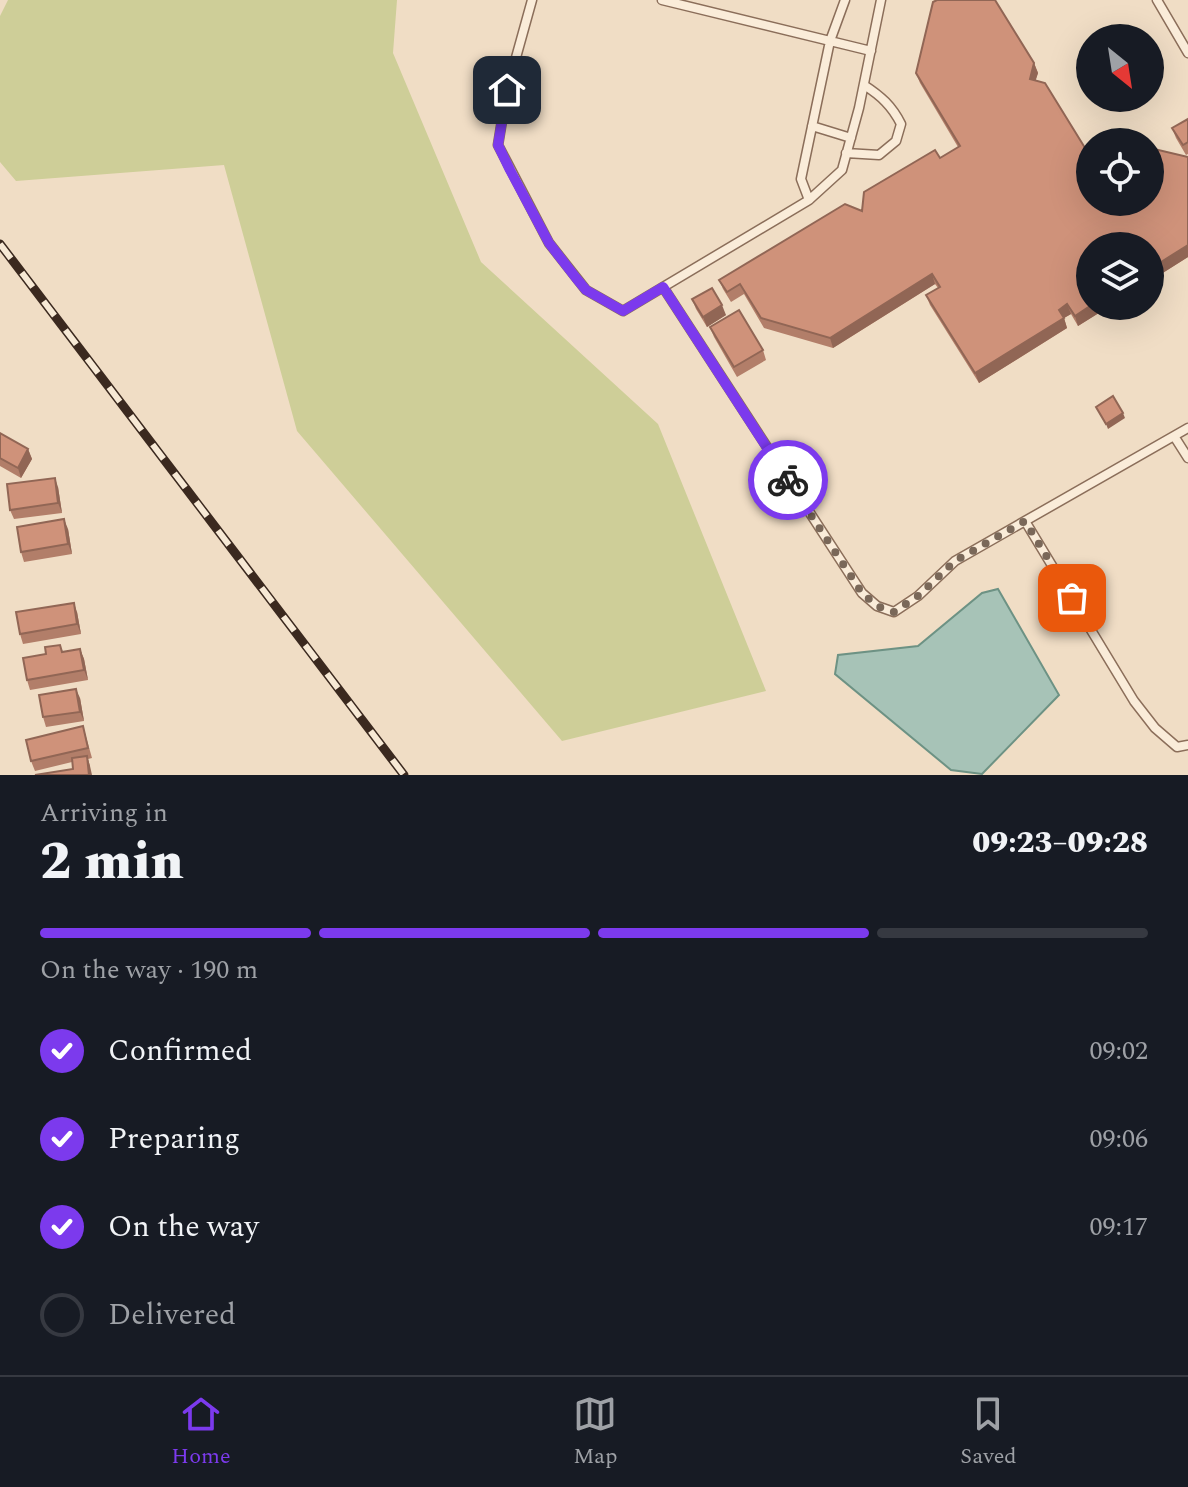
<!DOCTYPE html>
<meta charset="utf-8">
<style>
:root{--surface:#171b24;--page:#242831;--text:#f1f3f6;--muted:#9ea1a6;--line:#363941;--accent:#7c3aed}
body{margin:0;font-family:Spectral,serif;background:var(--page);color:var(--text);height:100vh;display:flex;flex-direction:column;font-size:30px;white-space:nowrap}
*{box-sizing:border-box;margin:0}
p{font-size:26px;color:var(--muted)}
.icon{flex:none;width:44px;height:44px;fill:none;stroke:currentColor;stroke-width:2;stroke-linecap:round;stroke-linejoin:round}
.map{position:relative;height:775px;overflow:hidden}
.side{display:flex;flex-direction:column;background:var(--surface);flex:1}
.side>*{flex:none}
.needle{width:52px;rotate:150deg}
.tools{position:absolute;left:1076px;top:24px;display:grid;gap:16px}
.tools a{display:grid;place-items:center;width:88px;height:88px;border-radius:50%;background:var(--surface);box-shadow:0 8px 32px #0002;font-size:40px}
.pin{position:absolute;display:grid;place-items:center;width:68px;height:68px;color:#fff;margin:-34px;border-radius:16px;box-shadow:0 4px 12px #0006}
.courier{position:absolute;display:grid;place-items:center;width:80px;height:80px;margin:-40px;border:6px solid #7c3aed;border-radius:50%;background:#fff;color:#222;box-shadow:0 2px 10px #0007}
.overview em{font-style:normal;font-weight:800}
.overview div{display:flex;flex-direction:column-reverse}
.overview{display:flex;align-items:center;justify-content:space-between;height:136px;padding:0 40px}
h1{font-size:52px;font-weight:800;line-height:60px}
.bar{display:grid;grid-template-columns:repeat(4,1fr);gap:12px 8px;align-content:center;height:96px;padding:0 40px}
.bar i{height:10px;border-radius:6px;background:var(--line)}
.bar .active{background:var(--accent)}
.bar p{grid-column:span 4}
ol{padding:0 40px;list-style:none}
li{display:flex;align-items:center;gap:24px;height:88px}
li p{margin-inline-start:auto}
li .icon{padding:8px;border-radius:50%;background:var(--accent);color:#fff;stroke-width:4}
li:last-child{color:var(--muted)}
li i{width:44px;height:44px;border:4px solid var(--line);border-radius:50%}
.tabs{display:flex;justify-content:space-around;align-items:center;height:112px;border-top:2px solid var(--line);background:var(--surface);font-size:22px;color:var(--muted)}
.tabs a{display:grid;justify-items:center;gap:4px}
.tabs .active{color:var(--accent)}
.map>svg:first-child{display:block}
.green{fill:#cece98}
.water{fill:#a7c3b7;stroke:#6d9284;stroke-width:2}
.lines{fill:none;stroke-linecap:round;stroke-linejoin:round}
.lane-casing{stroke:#8b6e5a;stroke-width:11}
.lane{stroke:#faecd9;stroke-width:8}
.rail-casing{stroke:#3b291f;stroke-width:9}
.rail{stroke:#f7e9d5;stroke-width:6;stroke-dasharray:18;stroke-linecap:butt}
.wall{fill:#b27e69}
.shaded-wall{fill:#916655}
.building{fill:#cf927a;stroke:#916655;stroke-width:2}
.done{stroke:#7a6859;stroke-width:8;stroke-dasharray:0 14.4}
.route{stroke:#7c3aed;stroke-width:10}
</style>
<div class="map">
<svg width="1188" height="775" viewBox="0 0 1188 775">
<rect width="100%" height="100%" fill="#f0ddc5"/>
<!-- green -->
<path class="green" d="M8,0H397L393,53L481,262L658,424L766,691L562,741L297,431L224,165L16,181L0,162V16Z"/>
<!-- water -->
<path class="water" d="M998,589L1059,695L982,774L951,770L835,674L838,655L918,646L982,593Z"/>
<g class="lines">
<!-- lane casing -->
<g class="lane-casing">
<path id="lane" d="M532,0L507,90L498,145L549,243L586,290L623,311L809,200L842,170L859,108L881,0
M662,0L871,51
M1157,0L1188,53
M812,126L851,138
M846,153L879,155L896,141L901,124C892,106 881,96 864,85
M809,200L801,179L830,41L845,0
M663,287L862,593L877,606L894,612L918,596L955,561L1188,428
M1174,436L1188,458
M1025,521L1134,701L1155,728L1177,747L1188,745"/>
</g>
<!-- lane -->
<use href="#lane" class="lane"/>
<!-- rail casing -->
<g class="rail-casing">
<path id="rail" d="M0,244L404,775"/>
</g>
<!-- rail -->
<use href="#rail" class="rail"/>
</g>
<!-- wall -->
<path class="wall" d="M1034,63L1038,73L1035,81L1090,156L1089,178L1090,202L1188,157V257L1150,281V246L1090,306H1110L1078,326L1071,314L1064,318L1067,328L979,383L930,305L926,295L938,288L935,284L833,348L764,328L744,294L731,302L723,289L719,280L862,211L940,158L958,147L920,83L916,73Z
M1188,119V154L1186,155L1176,138L1172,128Z
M692,299L726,315L707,327L696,309Z
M710,327L763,350L766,360L737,377L714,337Z
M0,433L28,449L32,459L21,478L0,466Z
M58,487L62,513L14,519L10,510Z
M68,529L72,554L24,562L21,552Z
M77,612L81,634L23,644L20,634Z
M80,649L84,659L88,680L30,690L27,680L63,652Z
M80,698L84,721L46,727L43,717Z
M83,726L92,758L88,759L90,766L73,769L72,762L35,771L31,761Z"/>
<!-- shaded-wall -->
<path class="shaded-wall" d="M1034,63L1038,73L1033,89L1030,79Z
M1188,245V257L1150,281V269Z
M932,274L935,284L833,348L830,338Z
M1067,304L1071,314L1064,318L1067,328L979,383L975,373Z
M722,305L726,315L707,327L703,317Z
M1090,306H1110L1078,326L1075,316Z
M1123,413L1125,418L1108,429L1106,424Z
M28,449L32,459L21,478L18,468Z
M55,478L58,487L62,513L58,503Z
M64,519L68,529L72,554L68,544Z
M74,603L77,612L81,634L77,624Z
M80,649L84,659L88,680L84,670Z
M76,689L80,698L84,721L80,712Z
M87,756L90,766L92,775H89Z"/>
<!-- building -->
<path class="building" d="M937,0H995L1034,63L1030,79L1045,83L1090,156V165L1084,169L1090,180V202H1150V148L1188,157V245L1150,269V246H1090V306L1075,316L1067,304L1059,310L1064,318L975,373L926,295L940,287L932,274L830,338L761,318L740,284L727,292L719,280L845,204L862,211L864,192L935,150L940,158L960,146L916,73L933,2Z
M1188,119V142L1183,145L1172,128Z
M712,288L722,305L703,317L692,299Z
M739,310L763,350L734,367L710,327Z
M1113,396L1123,413L1106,424L1096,407Z
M0,433L28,449L18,468L0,458Z
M55,478L58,503L10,510L7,484Z
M64,519L68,544L21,552L17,527Z
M74,603L77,624L20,634L16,612Z
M60,645L62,652L80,649L84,670L27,680L23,658L46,654L45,647Z
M76,689L80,712L43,717L39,695Z
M83,726L88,748L31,761L26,740Z
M87,756L89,775H35L73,769L72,758Z"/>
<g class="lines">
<!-- done -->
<path class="done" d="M788,480L862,593L877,606L894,612L918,596L955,561L1025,521L1072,598"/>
<!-- route -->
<path class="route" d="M507,90L498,145L510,170L549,243L576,278L586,290L623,311L663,287L788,480"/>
</g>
</svg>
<div class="tools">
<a><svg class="needle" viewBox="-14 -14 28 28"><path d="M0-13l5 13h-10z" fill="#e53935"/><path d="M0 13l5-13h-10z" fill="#9ea1a6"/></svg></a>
<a><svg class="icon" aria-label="locate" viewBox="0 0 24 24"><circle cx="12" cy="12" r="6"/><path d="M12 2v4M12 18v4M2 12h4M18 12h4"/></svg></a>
<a><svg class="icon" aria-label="layers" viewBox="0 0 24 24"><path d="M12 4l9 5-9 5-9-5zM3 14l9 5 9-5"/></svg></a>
</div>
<div class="pin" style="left:1072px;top:598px;background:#ea580c"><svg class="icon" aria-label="bag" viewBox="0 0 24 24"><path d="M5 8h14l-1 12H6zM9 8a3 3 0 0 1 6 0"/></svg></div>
<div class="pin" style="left:507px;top:90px;background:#1f2937"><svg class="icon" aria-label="home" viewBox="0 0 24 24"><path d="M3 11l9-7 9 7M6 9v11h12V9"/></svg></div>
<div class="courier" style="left:788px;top:480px"><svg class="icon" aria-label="bike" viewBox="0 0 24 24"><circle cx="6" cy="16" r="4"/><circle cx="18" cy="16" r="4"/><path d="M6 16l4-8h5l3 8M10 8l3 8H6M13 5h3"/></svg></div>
</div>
<section class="side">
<div class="overview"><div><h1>2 min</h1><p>Arriving in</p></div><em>09:23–09:28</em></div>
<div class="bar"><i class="active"></i><i class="active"></i><i class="active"></i><i></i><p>On the way · 190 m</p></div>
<ol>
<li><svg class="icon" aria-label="check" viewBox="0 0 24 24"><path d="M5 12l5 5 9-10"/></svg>Confirmed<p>09:02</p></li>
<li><svg class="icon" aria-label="check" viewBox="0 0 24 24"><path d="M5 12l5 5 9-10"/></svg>Preparing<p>09:06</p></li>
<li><svg class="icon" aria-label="check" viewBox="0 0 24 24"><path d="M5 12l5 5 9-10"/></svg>On the way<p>09:17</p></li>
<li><i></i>Delivered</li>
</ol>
</section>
<nav class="tabs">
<a class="active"><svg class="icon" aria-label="home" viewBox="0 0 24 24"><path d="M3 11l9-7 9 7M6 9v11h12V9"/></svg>Home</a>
<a><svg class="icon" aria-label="map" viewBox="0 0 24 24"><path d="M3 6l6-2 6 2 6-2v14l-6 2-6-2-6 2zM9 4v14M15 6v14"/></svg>Map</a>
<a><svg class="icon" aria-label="saved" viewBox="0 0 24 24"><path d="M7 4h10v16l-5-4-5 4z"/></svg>Saved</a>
</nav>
